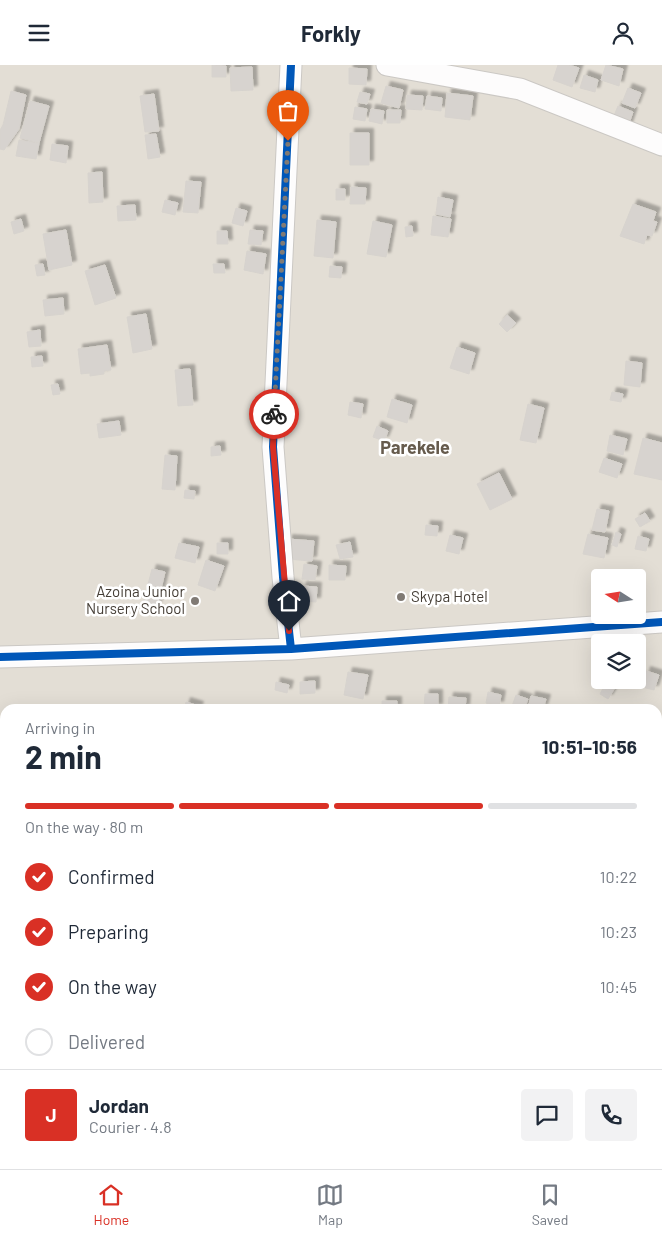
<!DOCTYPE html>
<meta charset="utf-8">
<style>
:root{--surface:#fff;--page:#f2f2f3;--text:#1f2937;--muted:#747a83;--line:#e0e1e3;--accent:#d93025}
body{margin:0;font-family:Barlow,sans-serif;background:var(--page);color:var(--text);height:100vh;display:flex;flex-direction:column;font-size:19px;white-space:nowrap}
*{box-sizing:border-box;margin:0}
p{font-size:16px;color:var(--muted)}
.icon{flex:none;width:28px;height:28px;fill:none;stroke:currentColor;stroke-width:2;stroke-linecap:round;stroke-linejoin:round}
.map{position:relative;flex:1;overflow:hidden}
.side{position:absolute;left:0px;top:639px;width:662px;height:466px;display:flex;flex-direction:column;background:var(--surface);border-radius:15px 15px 0 0;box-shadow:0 5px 20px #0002}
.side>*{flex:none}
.needle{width:32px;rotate:282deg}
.buttons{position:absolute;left:591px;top:504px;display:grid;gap:10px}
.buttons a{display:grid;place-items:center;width:55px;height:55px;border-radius:5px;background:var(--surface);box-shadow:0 5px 20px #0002;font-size:25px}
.pin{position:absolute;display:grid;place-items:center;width:42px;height:42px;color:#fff;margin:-51px -21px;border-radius:50% 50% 50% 0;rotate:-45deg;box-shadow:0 0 5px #0007}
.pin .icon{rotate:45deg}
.courier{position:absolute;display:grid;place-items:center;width:50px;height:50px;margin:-25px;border:4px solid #d93025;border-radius:50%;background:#fff;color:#222;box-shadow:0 1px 6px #0007}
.summary em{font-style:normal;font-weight:700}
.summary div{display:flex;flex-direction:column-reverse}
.summary{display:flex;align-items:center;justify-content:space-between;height:85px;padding:0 25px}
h1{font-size:32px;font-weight:700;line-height:38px}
.bar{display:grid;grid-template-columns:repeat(4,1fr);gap:8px 5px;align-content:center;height:60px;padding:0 25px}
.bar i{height:6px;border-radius:4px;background:var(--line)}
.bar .active{background:var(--accent)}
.bar p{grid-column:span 4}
.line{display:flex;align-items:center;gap:12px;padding:0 25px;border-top:1px solid var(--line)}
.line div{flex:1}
.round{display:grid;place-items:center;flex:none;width:52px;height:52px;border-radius:5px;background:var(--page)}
ol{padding:0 25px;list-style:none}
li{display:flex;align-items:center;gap:15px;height:55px}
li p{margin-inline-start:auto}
li .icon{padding:5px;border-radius:50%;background:var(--accent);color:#fff;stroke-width:4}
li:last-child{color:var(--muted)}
li i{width:28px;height:28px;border:2px solid var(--line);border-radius:50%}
header{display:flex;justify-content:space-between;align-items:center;height:65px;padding:0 25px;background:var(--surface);font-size:22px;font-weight:700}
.tab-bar{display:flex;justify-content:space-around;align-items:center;height:70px;border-top:1px solid var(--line);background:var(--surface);font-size:14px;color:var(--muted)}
.tab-bar a{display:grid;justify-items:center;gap:2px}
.tab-bar .active{color:var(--accent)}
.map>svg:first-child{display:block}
.residential{fill:#e3ded5;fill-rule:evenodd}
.building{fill:#d7d3cf;stroke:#d7d3ce;filter:url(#shadow)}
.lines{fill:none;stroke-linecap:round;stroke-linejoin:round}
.minor-casing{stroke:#cbc8c4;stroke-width:23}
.major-casing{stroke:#d0c7b6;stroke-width:29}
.minor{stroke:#fdfcfc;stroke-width:21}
.major{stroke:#f0ebe3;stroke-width:28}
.cycleway-casing{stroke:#fff;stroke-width:11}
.cycleway{stroke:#0057b8;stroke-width:8}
.done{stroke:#807a74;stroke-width:5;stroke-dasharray:0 9}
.route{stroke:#d93025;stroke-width:6}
.poi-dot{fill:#807a74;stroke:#fff;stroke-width:2}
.labels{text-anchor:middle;stroke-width:5;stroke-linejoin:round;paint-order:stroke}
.poi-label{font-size:15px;fill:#443d35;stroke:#fff;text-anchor:end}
.quarter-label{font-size:18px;font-weight:bold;fill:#665b4d;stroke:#fff}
</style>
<header><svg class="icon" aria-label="menu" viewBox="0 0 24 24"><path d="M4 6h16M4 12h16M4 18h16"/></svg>Forkly<svg class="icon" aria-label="person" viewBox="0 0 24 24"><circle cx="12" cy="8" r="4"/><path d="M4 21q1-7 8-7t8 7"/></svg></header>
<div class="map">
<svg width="662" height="1104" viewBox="0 0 662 1104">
<defs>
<filter id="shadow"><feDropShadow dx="4.5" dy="-4.5" stdDeviation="1" flood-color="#0004"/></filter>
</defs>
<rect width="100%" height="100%" fill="#efece8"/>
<!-- residential -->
<path class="residential" d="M0,0H662V1104H0ZM600,512H638V550H600ZM600,578H638V615H600ZM5,644H658V1100H5Z"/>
<!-- building -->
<path class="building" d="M212,0L226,1V12H212Z
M558,0H569L579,3L572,22L553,15Z
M606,0L623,4L619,21L601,15Z
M252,2L253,25L231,26L230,3Z
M349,3L367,4L366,20L349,19Z
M584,10L598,15L595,27L580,23Z
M386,21L403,25L399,43L381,38Z
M628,23L641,28L635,43L622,38Z
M11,26L26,30L19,64L4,85L0,84V65L3,60Z
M360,27L370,29L367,39L357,37Z
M447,28L473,31L470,55L445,52Z
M154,29L159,66L145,67L140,31Z
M407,30L423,31L422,45L406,44Z
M427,31L442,33L441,46L425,44Z
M30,36L49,41L39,78L20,73Z
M618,41L633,47L627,64L611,58Z
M355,42L367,44L365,56L353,54Z
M371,44L384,46L382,59L369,56Z
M387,45H401L400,58H387Z
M350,68H369V100H350Z
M156,69L160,92L148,94L145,70Z
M19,75L39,78L36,94L16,91Z
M52,79L68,81L66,98L50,95Z
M102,107L103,137L89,138L88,108Z
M186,116L201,117L198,148L183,147Z
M351,122L366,123L365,139H350Z
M336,124H345V135H336Z
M438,132L453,135L450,152L436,149Z
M165,135L178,138L175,150L162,147Z
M633,139L656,147L653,156L657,157L652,171L647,170L644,179L620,171Z
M135,140L136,155L118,156L117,141Z
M236,143L247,146L243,161L232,158Z
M433,151L451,154L448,172L431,170Z
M21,154L24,166L14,169L11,157Z
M317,155L336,157L333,193L314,191Z
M373,156L392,160L386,192L367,189Z
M412,161L413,171L406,172L405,162Z
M66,165L72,200L49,205L43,169Z
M250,165L263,166L261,180L248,179Z
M217,166H227L228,179H217Z
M247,186L266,189L263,209L244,205Z
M43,199L45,210L37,211L35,200Z
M213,199H224L225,208H214Z
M105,200L116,233L95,240L85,206Z
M330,201L342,202L341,213L329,212Z
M63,233L64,249L45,251L43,235Z
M146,249L152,284L133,288L127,252Z
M507,250L516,258L507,267L499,259Z
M40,265L41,281L29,282L27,267Z
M107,280L111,305L104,306V309L90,311V308L81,309L78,284Z
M457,282L475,288L469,309L450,303Z
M42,291L43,301L32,302L31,292Z
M626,296L642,298L640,322L624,320Z
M190,304L193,340L178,341L175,305Z
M58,319L60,329L53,330L51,320Z
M612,327L623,329L621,337L610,335Z
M392,334L412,340L407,358L387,352Z
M350,337L363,339L361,353L348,350Z
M528,339L544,343L536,378L520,375Z
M119,356L121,370L99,373L97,359Z
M377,361L388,366L384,376L373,372Z
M610,370L627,374L623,390L607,386Z
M643,373L662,378V415L634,409Z
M220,381L221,390L211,391V382Z
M165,390L177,391L175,425L162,424Z
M604,393L622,399L617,413L599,407Z
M499,408L512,434L490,445L477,419Z
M185,425L195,426L194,434L184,433Z
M597,444L609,446L605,467L592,465Z
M645,448L650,456L640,462L635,454Z
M426,460L438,461L437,471L425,470Z
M616,467L621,469L617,482L612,480Z
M588,469L608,473L604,493L583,489Z
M450,470L463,473L459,489L446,486Z
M638,471L649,474L646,486L635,484Z
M288,474L314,476L312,496L286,494Z
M350,477L353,492L340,494L336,480Z
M179,478L199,482L195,498L175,493Z
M217,478H228V489H217Z
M206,495L224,501L215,526L198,520Z
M304,499L317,501L315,515L302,514Z
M329,500L346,501L345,515H329Z
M152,504L165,507L157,541L143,538Z
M302,521L317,522L316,537L300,536Z
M646,606L659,610L654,625L642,622Z
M348,607L368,610L363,634L344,630Z
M638,610L643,612L638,622L627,617L628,615H638Z
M315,616V628L300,629V617Z
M607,616L616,621L608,634L600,629Z
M276,617L289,620L287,628L275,625Z
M488,627L501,630L499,641L486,638Z
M425,629H438V643H424Z
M516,630L528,634L524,644L512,641Z
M531,631L546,634L543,644H528Z
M449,632L466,633L465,644H448Z
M382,636H397V644H382Z
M186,637L199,641L198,644H184Z
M0,684L5,685V699H0Z
M658,835H662V855H658Z
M94,1100H126V1104H95Z
M135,1100H151L152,1104H135Z
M180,1100H224L225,1103L181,1104Z
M480,1100H502V1104H481Z"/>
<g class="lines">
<!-- minor casing -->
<g class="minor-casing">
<path id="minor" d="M387,0L520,24L662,80
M291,584L283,512L273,382L291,0
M0,592L291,584L662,557
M658,808H662
M0,848L5,847
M0,943L5,1000
M13,1100V1104
M542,1100V1104"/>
</g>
<!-- major casing -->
<g class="major-casing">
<path id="major" d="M658,1025H662
M0,1083L5,1082"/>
</g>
<!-- minor -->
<use href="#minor" class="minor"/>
<!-- major -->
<use href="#major" class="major"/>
<!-- cycleway casing -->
<g class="cycleway-casing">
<path id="cycleway" d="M291,584L283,512L273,382L291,0
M0,592L291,584L662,557"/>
</g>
<!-- cycleway -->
<use href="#cycleway" class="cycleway"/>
</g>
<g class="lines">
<!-- done -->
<path class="done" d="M274,349L288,76"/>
<!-- route -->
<path class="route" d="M274,349L273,382L289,566"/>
</g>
<!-- markers -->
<g class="poi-dot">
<circle cx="401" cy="532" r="5"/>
<circle cx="195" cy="536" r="5"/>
</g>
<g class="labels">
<!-- poi labels -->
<g class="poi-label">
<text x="185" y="532">Azoina Junior<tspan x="185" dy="17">Nursery School</tspan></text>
<text x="411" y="537" text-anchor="start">Skypa Hotel</text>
</g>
<!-- quarter labels -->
<g class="quarter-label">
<text x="415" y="389">Parekele</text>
</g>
</g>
</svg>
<div class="buttons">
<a><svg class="needle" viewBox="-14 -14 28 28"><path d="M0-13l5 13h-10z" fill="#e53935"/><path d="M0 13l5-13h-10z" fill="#747a83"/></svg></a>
<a><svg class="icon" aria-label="layers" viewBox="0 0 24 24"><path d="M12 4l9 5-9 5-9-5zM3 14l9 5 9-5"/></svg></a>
</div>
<div class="pin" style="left:288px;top:76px;background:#ea580c"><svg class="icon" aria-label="bag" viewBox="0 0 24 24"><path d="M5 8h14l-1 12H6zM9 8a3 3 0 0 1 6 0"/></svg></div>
<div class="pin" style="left:289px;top:566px;background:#1f2937"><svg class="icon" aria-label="home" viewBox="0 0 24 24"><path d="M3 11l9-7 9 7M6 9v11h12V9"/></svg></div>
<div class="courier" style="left:274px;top:349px"><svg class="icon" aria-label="bike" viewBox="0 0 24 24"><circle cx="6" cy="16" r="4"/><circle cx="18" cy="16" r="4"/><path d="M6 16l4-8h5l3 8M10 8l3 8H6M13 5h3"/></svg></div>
<section class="side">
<div class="summary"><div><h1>2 min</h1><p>Arriving in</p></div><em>10:51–10:56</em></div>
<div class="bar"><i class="active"></i><i class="active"></i><i class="active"></i><i></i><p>On the way · 80 m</p></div>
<ol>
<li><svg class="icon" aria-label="check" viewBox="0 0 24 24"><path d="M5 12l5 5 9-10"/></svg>Confirmed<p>10:22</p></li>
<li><svg class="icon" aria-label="check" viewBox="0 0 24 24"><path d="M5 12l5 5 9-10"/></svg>Preparing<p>10:23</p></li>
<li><svg class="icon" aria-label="check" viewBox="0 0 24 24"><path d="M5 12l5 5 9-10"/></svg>On the way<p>10:45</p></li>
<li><i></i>Delivered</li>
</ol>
<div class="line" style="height:90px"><b class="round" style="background:var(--accent);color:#fff">J</b><div><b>Jordan</b><p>Courier · 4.8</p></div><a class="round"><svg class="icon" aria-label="chat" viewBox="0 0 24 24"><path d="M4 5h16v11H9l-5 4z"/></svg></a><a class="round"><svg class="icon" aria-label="phone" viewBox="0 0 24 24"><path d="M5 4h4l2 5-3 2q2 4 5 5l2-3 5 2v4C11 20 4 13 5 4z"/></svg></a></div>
</section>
</div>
<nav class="tab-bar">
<a class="active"><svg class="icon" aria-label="home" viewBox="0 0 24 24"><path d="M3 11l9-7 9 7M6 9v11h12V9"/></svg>Home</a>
<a><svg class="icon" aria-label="map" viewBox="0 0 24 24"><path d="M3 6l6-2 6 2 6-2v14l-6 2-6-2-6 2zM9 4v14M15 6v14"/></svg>Map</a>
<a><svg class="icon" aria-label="saved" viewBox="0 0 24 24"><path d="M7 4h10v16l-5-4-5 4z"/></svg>Saved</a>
</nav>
